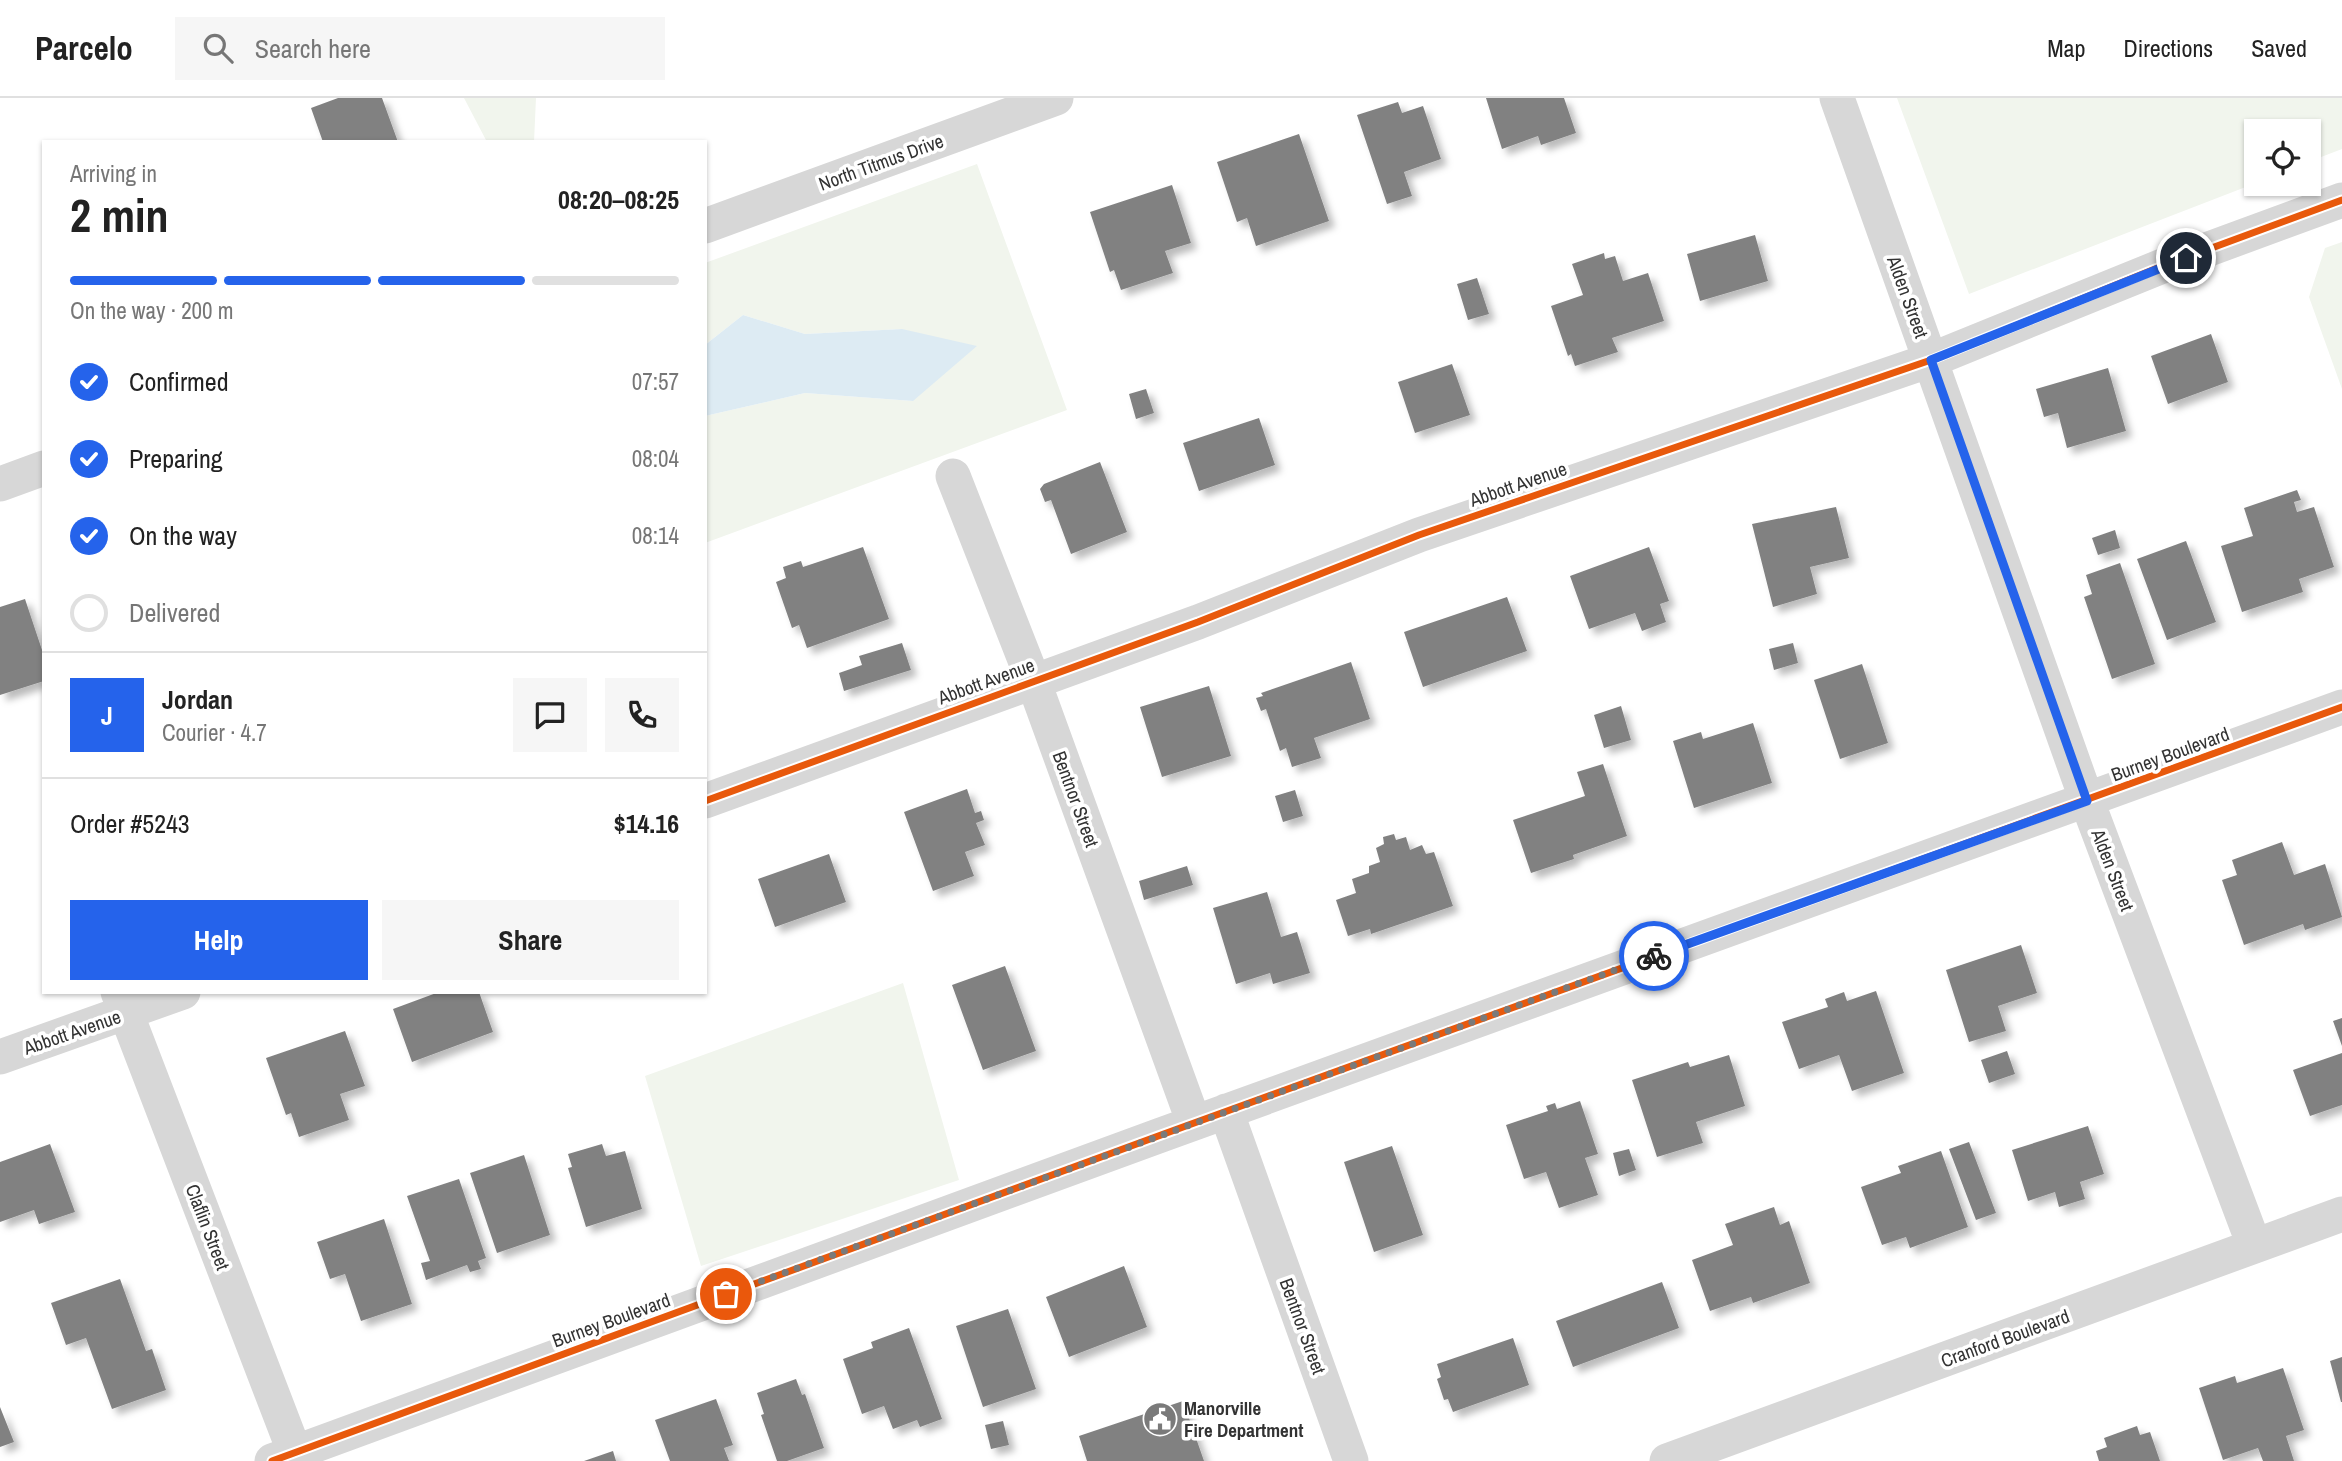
<!DOCTYPE html>
<meta charset="utf-8">
<style>
:root{--surface:#fff;--page:#f6f6f6;--text:#222;--muted:#767676;--line:#e0e0e0;--accent:#2563eb}
body{margin:0;font-family:"Archivo Narrow",sans-serif;background:var(--page);color:var(--text);height:100vh;display:flex;flex-direction:column;font-size:26px;white-space:nowrap}
*{box-sizing:border-box;margin:0}
p{font-size:23px;color:var(--muted)}
.icon{flex:none;width:38px;height:38px;fill:none;stroke:currentColor;stroke-width:2;stroke-linecap:round;stroke-linejoin:round}
.map{position:relative;flex:1;overflow:hidden}
.side{position:absolute;left:42px;top:42px;width:665px;height:854px;display:flex;flex-direction:column;background:var(--surface);border-radius:0px;box-shadow:0 2px 5px #0004}
.side>*{flex:none}
.tools{position:absolute;left:2244px;top:21px;display:grid;gap:14px}
.tools a{display:grid;place-items:center;width:77px;height:77px;border-radius:0px;background:var(--surface);box-shadow:0 2px 5px #0004;font-size:35px}
.pin{position:absolute;display:grid;place-items:center;width:60px;height:60px;color:#fff;margin:-30px;border:4px solid #fff;border-radius:50%;box-shadow:0 2px 7px #0007}
.courier{position:absolute;display:grid;place-items:center;width:70px;height:70px;margin:-35px;border:5px solid #2563eb;border-radius:50%;background:#fff;color:#222;box-shadow:0 2px 9px #0007}
.headline em{font-style:normal;font-weight:700}
.headline div{display:flex;flex-direction:column-reverse}
.headline{display:flex;align-items:center;justify-content:space-between;height:119px;padding:0 28px}
h1{font-size:46px;font-weight:700;line-height:52px}
.bar{display:grid;grid-template-columns:repeat(4,1fr);gap:10px 7px;align-content:center;height:84px;padding:0 28px}
.bar i{height:9px;border-radius:5px;background:var(--line)}
.bar .current{background:var(--accent)}
.bar p{grid-column:span 4}
.line{display:flex;align-items:center;gap:18px;padding:0 28px;border-top:2px solid var(--line)}
.line div{flex:1}
.round{display:grid;place-items:center;flex:none;width:74px;height:74px;border-radius:0px;background:var(--page)}
ol{padding:0 28px;list-style:none}
li{display:flex;align-items:center;gap:21px;height:77px}
li p{margin-inline-start:auto}
li .icon{padding:7px;border-radius:50%;background:var(--accent);color:#fff;stroke-width:4}
li:last-child{color:var(--muted)}
li i{width:38px;height:38px;border:4px solid var(--line);border-radius:50%}
.cta{display:flex;gap:14px;margin-top:auto;padding:14px 28px}
.cta a{flex:1;height:80px;border-radius:0px;background:var(--accent);color:#fff;font-size:28px;font-weight:700;line-height:80px;text-align:center}
.cta a+a{background:var(--page);color:var(--text)}
header{display:flex;align-items:center;gap:42px;box-sizing:border-box;height:98px;padding:0 35px;background:var(--surface);border-bottom:2px solid var(--line)}
header strong{font-size:33px}
nav{display:flex;gap:38px;margin-inline-start:auto;font-size:24px}
.search{width:490px;height:63px;background:var(--page);display:flex;align-items:center;gap:18px;box-sizing:border-box;padding:0 24px;border-radius:0px;color:var(--muted);font-size:26px}
.map>svg:first-child{display:block}
.green{fill:#f1f5ed}
.water{fill:#ddebf3}
.building{fill:#818181;filter:url(#shadow)}
.lines{fill:none;stroke-linecap:round;stroke-linejoin:round}
.minor{stroke:#d7d7d7;stroke-width:35}
.cycleway-casing{stroke:#fff;stroke-width:11}
.cycleway{stroke:#e8590c;stroke-width:7}
.done{stroke:#7a7a7a;stroke-width:7;stroke-dasharray:0 12.6}
.route{stroke:#2563eb;stroke-width:9}
.labels{text-anchor:middle;stroke-width:7;stroke-linejoin:round;paint-order:stroke}
.street-label{font-size:19px;fill:#333;stroke:#fff}
.poi-label{font-size:19px;font-weight:bold;fill:#333;stroke:#fff;text-anchor:start}
</style>
<header>
<strong>Parcelo</strong>
<div class="search"><svg class="icon" aria-label="search" viewBox="0 0 24 24"><circle cx="10" cy="10" r="6"/><path d="M15 15l6 6"/></svg>Search here</div>
<nav><a>Map</a><a>Directions</a><a>Saved</a></nav>
</header>
<div class="map">
<svg width="2342" height="1363" viewBox="0 0 2342 1363">
<defs>
<filter id="shadow"><feDropShadow dx="6" dy="6" stdDeviation="3.5" flood-color="#0004"/></filter>
</defs>
<rect width="100%" height="100%" fill="#fff"/>
<!-- green -->
<path class="green" d="M464,0H536L534,44H487Z
M1897,0H2342V51L2308,64V33H2256V85L1969,196Z
M977,66L1067,312L705,445V318L805,295L913,303L902,231L805,236L743,217L705,247V165Z
M2342,144V291L2309,199L2325,150Z
M903,885L959,1082L701,1168L645,978Z"/>
<!-- water -->
<path class="water" d="M743,217L805,236L902,231L977,248L913,303L805,295L705,318V247Z"/>
<!-- building -->
<path class="building" d="M338,0H382L398,44H323L311,10Z
M1486,0H1564L1576,35L1541,47L1538,38L1502,51Z
M1398,4L1402,15L1423,8L1441,61L1404,74L1412,98L1387,106L1357,17Z
M1299,36L1329,123L1256,148L1247,120L1237,124L1217,64Z
M1172,87L1191,145L1165,153L1173,175L1121,192L1114,172L1110,174L1090,114Z
M1755,137L1768,183L1700,203L1687,156Z
M1604,155L1605,161L1615,158L1623,183L1648,175L1664,223L1612,240L1618,254L1575,268L1571,256L1568,258L1551,208L1583,197L1572,166Z
M1477,180L1489,216L1468,222L1457,186Z
M2211,236L2228,284L2168,306L2151,258Z
M1452,266L1470,317L1415,335L1398,284Z
M2108,270L2126,333L2067,350L2058,315L2044,319L2036,291Z
M1146,291L1154,315L1136,321L1129,296Z
M1259,320L1275,367L1199,393L1183,345Z
M1100,364L1127,434L1071,456L1051,402L1045,404L1040,391L1044,386Z
M2297,392L2301,402L2294,404L2297,414L2314,409L2334,469L2299,481L2303,494L2242,514L2221,448L2253,438L2244,410Z
M1836,409L1849,460L1810,469L1817,496L1773,509L1752,426Z
M2115,432L2120,450L2098,457L2092,440Z
M2186,443L2216,524L2167,542L2137,461Z
M863,449L889,521L807,550L799,527L792,530L776,484L786,480L783,469L801,463L803,469Z
M1649,449L1669,503L1660,506L1666,524L1642,533L1635,515L1589,531L1570,478Z
M2120,465L2155,566L2112,581L2084,499L2092,496L2086,477Z
M1507,499L1527,553L1423,589L1404,534Z
M25,501L44,558V583L0,597V509Z
M902,545L911,572L844,593L839,575L862,567L859,558Z
M1793,545L1798,565L1774,572L1769,551Z
M1351,564L1370,621L1314,640L1321,660L1292,669L1286,650L1280,653L1266,611L1261,613L1256,600L1263,598L1261,595Z
M1862,566L1888,645L1840,661L1814,582Z
M1209,588L1231,658L1162,679L1140,609Z
M1621,608L1631,642L1604,650L1594,617Z
M1753,625L1772,685L1694,710L1673,643L1701,634L1703,641Z
M1603,666L1627,738L1573,757L1574,761L1531,775L1513,722L1585,698L1577,674Z
M967,691L975,715L981,713L984,722L976,725L985,747L965,754L974,778L933,793L904,714Z
M1295,692L1303,718L1283,724L1275,698Z
M1394,736L1396,742L1406,739L1410,752L1422,747L1426,756L1434,754L1453,808L1371,836L1370,831L1348,838L1336,802L1356,795L1352,781L1369,775V768L1380,764L1376,750L1384,746L1383,739Z
M2282,744L2294,777L2325,766L2342,819L2305,832L2303,826L2244,847L2222,782L2237,777L2232,762Z
M829,756L846,804L775,829L758,781Z
M1187,768L1193,787L1144,802L1139,783Z
M1267,794L1281,839L1297,834L1310,875L1273,886L1270,875L1236,886L1213,810Z
M2021,847L2037,895L1998,908L2006,933L1969,944L1946,872Z
M1005,868L1036,953L983,972L952,887Z
M1876,893L1904,975L1852,993L1839,957L1799,971L1782,924L1828,909L1825,901L1844,894L1847,903Z
M439,894H479L493,934L412,964L393,911Z
M2342,920V948L2333,923Z
M345,933L365,988L340,996L349,1022L299,1039L291,1015L286,1017L266,960Z
M2007,953L2015,976L1989,985L1981,962Z
M2342,955V1007L2310,1018L2293,972Z
M1729,957L1745,1008L1696,1024L1703,1045L1657,1059L1632,982L1688,964L1690,969Z
M1580,1003L1598,1056L1585,1060L1598,1097L1559,1110L1546,1074L1524,1081L1506,1027L1548,1013L1546,1008L1555,1005L1557,1011Z
M2088,1028L2104,1076L2080,1084L2085,1101L2059,1109L2055,1094L2028,1103L2012,1052Z
M1969,1044L1996,1115L1976,1122L1949,1051Z
M50,1046L75,1114L39,1126L34,1112L0,1124V1064Z
M602,1046L606,1058L625,1053L642,1111L586,1129L568,1070L572,1069L568,1056Z
M1392,1048L1423,1137L1374,1154L1344,1064Z
M1629,1051L1636,1072L1619,1078L1613,1055Z
M1941,1053L1968,1129L1910,1150L1906,1139L1882,1147L1861,1089L1901,1075L1898,1068Z
M524,1057L550,1137L497,1155L470,1075Z
M459,1081L486,1160L478,1163L481,1171L470,1174L467,1167L426,1182L421,1165L430,1163L407,1098Z
M1774,1109L1780,1127L1789,1123L1810,1185L1753,1205L1751,1199L1710,1213L1692,1162L1733,1147L1725,1126Z
M384,1121L412,1206L361,1223L345,1176L330,1181L317,1144Z
M1124,1168L1147,1229L1069,1259L1046,1199Z
M120,1181L146,1253L152,1251L166,1292L112,1311L86,1240L66,1247L51,1205Z
M1662,1184L1679,1230L1573,1269L1556,1223Z
M1008,1211L1036,1291L983,1309L956,1228Z
M909,1230L942,1321L920,1329L917,1322L893,1331L884,1308L862,1316L843,1261L873,1250L871,1244Z
M1513,1240L1529,1287L1453,1314L1448,1301L1444,1302L1437,1281L1441,1279L1437,1266Z
M2342,1259V1304H2341L2330,1263Z
M2283,1270L2304,1332L2286,1338L2294,1363H2263L2258,1350L2223,1362L2199,1290L2235,1278L2237,1285Z
M796,1281L802,1297L805,1296L824,1350L787,1363H777L761,1317L764,1316L757,1295Z
M716,1301L733,1347L724,1350L729,1363H670L655,1322Z
M1183,1303L1204,1363H1087L1079,1338Z
M0,1309L14,1344L0,1349Z
M1003,1323L1009,1347L991,1351L985,1327Z
M2137,1328L2140,1337L2150,1334L2160,1363H2099L2096,1353L2107,1349L2104,1340Z
M613,1353L616,1363H584Z"/>
<g class="lines">
<!-- minor -->
<path class="minor" d="M1837,0L2087,703L2254,1147
M705,128L1056,0
M953,378L1033,582L1194,1025
M0,386L44,370
M705,703L1198,524L1419,437L1931,262L2160,169L2342,102
M118,894L298,1363
M0,959L183,894
M1226,1013L1351,1363
M272,1363L1161,1037L2342,609
M1667,1363L2342,1116"/>
<!-- cycleway casing -->
<g class="cycleway-casing">
<path id="cycleway" d="M705,703L1198,524L1419,437L1931,262L2160,169L2342,102
M272,1363L1161,1037L2342,609"/>
</g>
<!-- cycleway -->
<use href="#cycleway" class="cycleway"/>
</g>
<g class="lines">
<!-- done -->
<path class="done" d="M726,1196L1654,858"/>
<!-- route -->
<path class="route" d="M1654,858L2087,703L1931,262L2186,160"/>
</g>
<!-- icons -->
<defs>
<g id="civic-disc" transform="scale(1.75)"><circle r="9.5" fill="#7a7a7a" stroke="#fff"/><path d="M-.6-6.5H3V-4.5H.6V-3L4-1V1h2V6H-6V1h2V-1L-.6-3ZM-1.2 2.5V6h2.4V2.5Z" fill="#fff"/></g>
</defs>
<g fill-rule="evenodd">
<use href="#civic-disc" x="1160" y="1321"/>
</g>
<g class="labels">
<!-- street labels -->
<g class="street-label">
<text transform="translate(881 64) rotate(-20)" y="7">North Titmus Drive</text>
<text transform="translate(1908 199) rotate(70)" y="7">Alden Street</text>
<text transform="translate(1518 386) rotate(-19)" y="7">Abbott Avenue</text>
<text transform="translate(986 583) rotate(-20)" y="7">Abbott Avenue</text>
<text transform="translate(2170 656) rotate(-20)" y="7">Burney Boulevard</text>
<text transform="translate(1076 701) rotate(70)" y="7">Bentnor Street</text>
<text transform="translate(2113 772) rotate(69)" y="7">Alden Street</text>
<text transform="translate(72 934) rotate(-19)" y="7">Abbott Avenue</text>
<text transform="translate(208 1129) rotate(69)" y="7">Claflin Street</text>
<text transform="translate(611 1222) rotate(-20)" y="7">Burney Boulevard</text>
<text transform="translate(1303 1228) rotate(70)" y="7">Bentnor Street</text>
<text transform="translate(2005 1240) rotate(-20)" y="7">Cranford Boulevard</text>
</g>
<!-- poi labels -->
<g class="poi-label">
<text x="1184" y="1317">Manorville<tspan x="1184" dy="22">Fire Department</tspan></text>
</g>
</g>
</svg>
<div class="tools">
<a><svg class="icon" aria-label="locate" viewBox="0 0 24 24"><circle cx="12" cy="12" r="6"/><path d="M12 2v4M12 18v4M2 12h4M18 12h4"/></svg></a>
</div>
<div class="pin" style="left:726px;top:1196px;background:#ea580c"><svg class="icon" aria-label="bag" viewBox="0 0 24 24"><path d="M5 8h14l-1 12H6zM9 8a3 3 0 0 1 6 0"/></svg></div>
<div class="pin" style="left:2186px;top:160px;background:#1f2937"><svg class="icon" aria-label="home" viewBox="0 0 24 24"><path d="M3 11l9-7 9 7M6 9v11h12V9"/></svg></div>
<div class="courier" style="left:1654px;top:858px"><svg class="icon" aria-label="bike" viewBox="0 0 24 24"><circle cx="6" cy="16" r="4"/><circle cx="18" cy="16" r="4"/><path d="M6 16l4-8h5l3 8M10 8l3 8H6M13 5h3"/></svg></div>
<section class="side">
<div class="headline"><div><h1>2 min</h1><p>Arriving in</p></div><em>08:20–08:25</em></div>
<div class="bar"><i class="current"></i><i class="current"></i><i class="current"></i><i></i><p>On the way · 200 m</p></div>
<ol>
<li><svg class="icon" aria-label="check" viewBox="0 0 24 24"><path d="M5 12l5 5 9-10"/></svg>Confirmed<p>07:57</p></li>
<li><svg class="icon" aria-label="check" viewBox="0 0 24 24"><path d="M5 12l5 5 9-10"/></svg>Preparing<p>08:04</p></li>
<li><svg class="icon" aria-label="check" viewBox="0 0 24 24"><path d="M5 12l5 5 9-10"/></svg>On the way<p>08:14</p></li>
<li><i></i>Delivered</li>
</ol>
<div class="line" style="height:126px"><b class="round" style="background:var(--accent);color:#fff">J</b><div><b>Jordan</b><p>Courier · 4.7</p></div><a class="round"><svg class="icon" aria-label="chat" viewBox="0 0 24 24"><path d="M4 5h16v11H9l-5 4z"/></svg></a><a class="round"><svg class="icon" aria-label="phone" viewBox="0 0 24 24"><path d="M5 4h4l2 5-3 2q2 4 5 5l2-3 5 2v4C11 20 4 13 5 4z"/></svg></a></div>
<div class="line" style="height:91px"><div>Order #5243</div><b>$14.16</b></div>
<div class="cta"><a>Help</a><a>Share</a></div>
</section>
</div>
